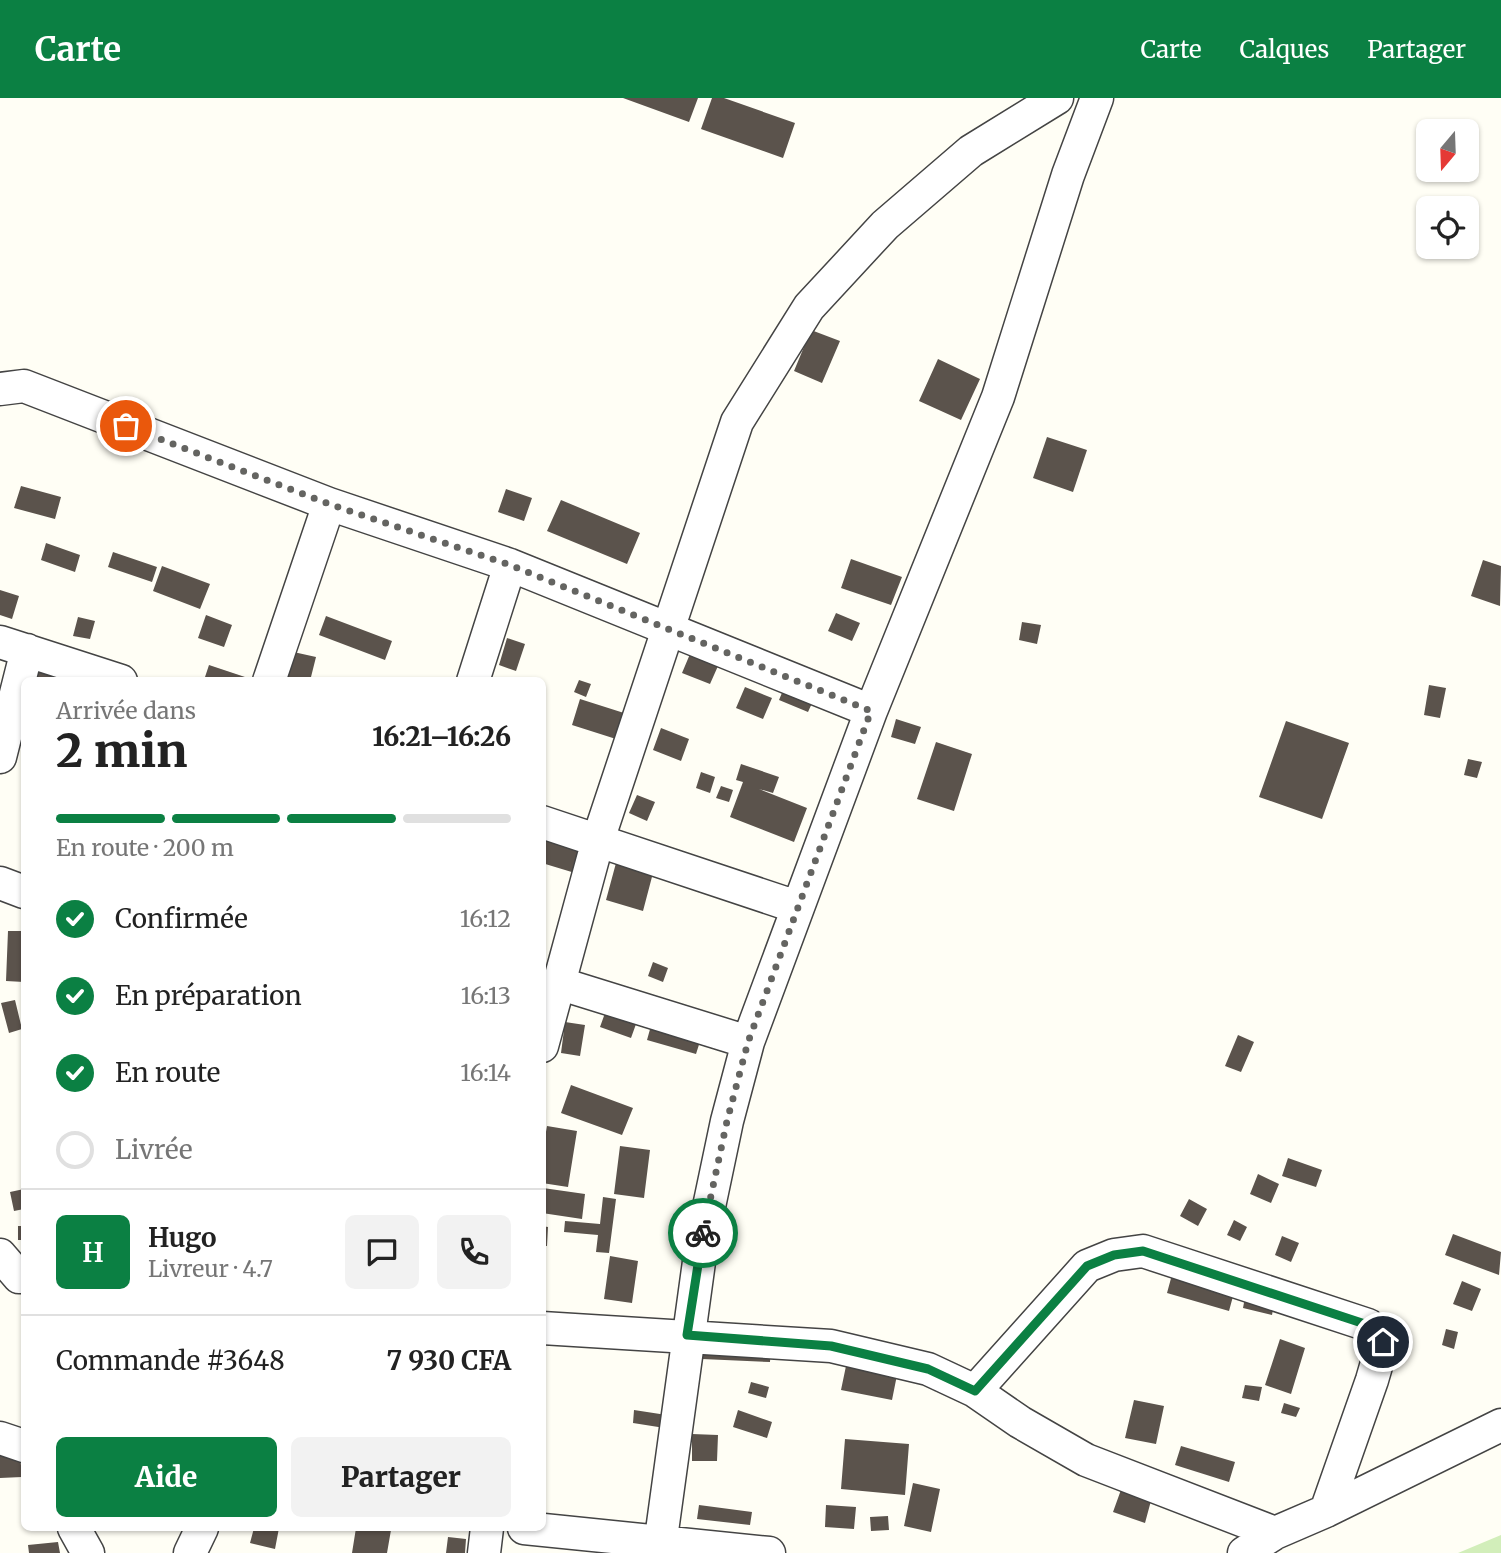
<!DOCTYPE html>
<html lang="fr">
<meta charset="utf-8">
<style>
:root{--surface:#fff;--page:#f2f2f2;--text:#222;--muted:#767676;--line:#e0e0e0;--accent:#0b8043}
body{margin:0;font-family:Merriweather,serif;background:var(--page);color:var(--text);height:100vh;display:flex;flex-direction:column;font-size:26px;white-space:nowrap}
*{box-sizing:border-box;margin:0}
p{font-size:23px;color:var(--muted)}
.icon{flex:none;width:38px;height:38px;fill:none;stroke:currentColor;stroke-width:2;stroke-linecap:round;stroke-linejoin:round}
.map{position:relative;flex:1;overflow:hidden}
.sheet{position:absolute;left:21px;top:579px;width:525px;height:854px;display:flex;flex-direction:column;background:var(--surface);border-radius:10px;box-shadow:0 2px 5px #0004}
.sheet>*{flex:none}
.needle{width:46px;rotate:199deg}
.fabs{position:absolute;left:1416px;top:21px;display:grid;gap:14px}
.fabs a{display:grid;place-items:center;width:63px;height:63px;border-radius:10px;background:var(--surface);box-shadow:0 2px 5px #0004;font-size:35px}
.pin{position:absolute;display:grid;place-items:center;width:60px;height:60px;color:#fff;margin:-30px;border:4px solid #fff;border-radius:50%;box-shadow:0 2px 7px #0007}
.courier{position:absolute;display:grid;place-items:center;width:70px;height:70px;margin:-35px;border:5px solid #0b8043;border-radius:50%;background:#fff;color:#222;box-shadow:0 2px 9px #0007}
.summary em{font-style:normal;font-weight:800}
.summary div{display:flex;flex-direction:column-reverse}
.summary{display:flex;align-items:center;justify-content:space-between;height:119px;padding:0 35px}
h1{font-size:46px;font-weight:800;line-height:52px}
.bar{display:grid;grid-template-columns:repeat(4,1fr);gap:10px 7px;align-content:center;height:84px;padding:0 35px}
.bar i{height:9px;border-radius:5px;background:var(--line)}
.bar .active{background:var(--accent)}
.bar p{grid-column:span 4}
.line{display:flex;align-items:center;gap:18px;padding:0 35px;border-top:2px solid var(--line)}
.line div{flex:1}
.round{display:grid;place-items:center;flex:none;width:74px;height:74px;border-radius:10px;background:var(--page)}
ol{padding:0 35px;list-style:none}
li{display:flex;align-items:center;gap:21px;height:77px}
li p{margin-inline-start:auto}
li .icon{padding:7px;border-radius:50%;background:var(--accent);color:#fff;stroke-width:4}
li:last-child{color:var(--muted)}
li i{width:38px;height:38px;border:4px solid var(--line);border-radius:50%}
.primary-button{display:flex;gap:14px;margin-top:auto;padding:14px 35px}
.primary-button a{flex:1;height:80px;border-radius:10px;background:var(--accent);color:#fff;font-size:28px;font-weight:800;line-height:80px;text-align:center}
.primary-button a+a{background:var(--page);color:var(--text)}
header{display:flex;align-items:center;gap:42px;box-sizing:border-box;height:98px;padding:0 35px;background:var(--accent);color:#fff}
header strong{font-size:33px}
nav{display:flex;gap:38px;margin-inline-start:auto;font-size:24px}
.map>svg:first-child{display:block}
.green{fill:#d2eeba}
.building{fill:#5b534c}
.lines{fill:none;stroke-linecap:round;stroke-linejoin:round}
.street-casing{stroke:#444;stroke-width:35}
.street{stroke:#fff;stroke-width:32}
.done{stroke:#646461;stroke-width:7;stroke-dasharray:0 12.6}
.route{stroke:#0b8043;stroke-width:9}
</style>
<header>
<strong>Carte</strong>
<nav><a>Carte</a><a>Calques</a><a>Partager</a></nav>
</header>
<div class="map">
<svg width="1501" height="1455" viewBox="0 0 1501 1455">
<rect width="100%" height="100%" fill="#fffef5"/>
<!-- green -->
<path class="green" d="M1501,1437V1455H1458Z"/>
<!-- building -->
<path class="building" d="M623,0H698L689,24Z
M712,0H724L795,25L783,60L701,31Z
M811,232L840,243L822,285L794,273Z
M938,261L980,281L961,322L919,303Z
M1047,339L1087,352L1073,394L1033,380Z
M21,388L61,399L55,421L14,410Z
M506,391L532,400L524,423L498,414Z
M561,402L640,435L627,466L547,433Z
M46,445L80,457L75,474L41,462Z
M113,454L157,469L152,484L108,469Z
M851,461L902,479L891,507L841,490Z
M1483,462L1501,468L1500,508L1471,498Z
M162,468L210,486L200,511L153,493Z
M0,492L19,498L12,521L0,517Z
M836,515L860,525L852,543L828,533Z
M206,517L232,527L224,549L198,540Z
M326,518L392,543L385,562L319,537Z
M78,519L95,523L90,541L73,538Z
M1022,524L1041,527L1037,546L1019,542Z
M507,540L525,546L516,573L499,567Z
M289,553L316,559L310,583H281Z
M690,556L718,568L710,586L682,575Z
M209,567L245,579L244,583H216L205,579Z
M39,570L81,583H35Z
M579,582L591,586L586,599L574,594Z
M1429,587L1446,590L1440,620L1424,617Z
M745,589L772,600L763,621L736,610Z
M784,590L813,603L808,614L779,602Z
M580,601L624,615L616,641L572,627Z
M896,621L921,629L915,646L891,639Z
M1286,623L1349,645L1322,721L1259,699Z
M661,630L689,641L681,663L653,652Z
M936,644L972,656L954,713L917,701Z
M1468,661L1482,664L1477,680L1464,677Z
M741,666L779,679L773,695L759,691L807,710L794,744L730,719L743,684L736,682Z
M701,674L715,679L710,695L696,690Z
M721,688L733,692L729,704L716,700Z
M637,697L655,704L647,723L629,715Z
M542,733L584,746L575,775L542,765Z
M616,765L653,775L643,813L606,802Z
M8,833H24V884L6,883Z
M653,864L668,870L663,884L648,878Z
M15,902L22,931L9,935L1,905Z
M609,904L640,915L631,940L600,929Z
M654,917L704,931L696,956L647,942Z
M565,924L585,927L580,958L561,955Z
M1238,937L1254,944L1241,974L1225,968Z
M571,987L633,1010L622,1037L561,1015Z
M547,1028L577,1033L568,1089L542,1085V1057Z
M620,1048L650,1052L644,1100L614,1096Z
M1288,1060L1322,1072L1316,1089L1282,1078Z
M1258,1076L1279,1086L1271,1105L1250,1096Z
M543,1090L585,1096L582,1121L542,1115Z
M24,1091V1111L14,1113L10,1094Z
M603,1099L616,1101L609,1155L596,1154L598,1137L564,1134L565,1123L600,1126Z
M1189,1101L1207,1111L1198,1128L1180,1118Z
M1234,1122L1247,1129L1240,1143L1227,1137Z
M18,1128H24V1142H18Z
M542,1128L548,1129L547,1148H542Z
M1453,1136L1501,1154L1499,1177L1445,1157Z
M1282,1138L1299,1145L1291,1164L1275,1157Z
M610,1158L638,1163L632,1205L604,1201Z
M1173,1173L1235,1191L1229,1213L1167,1195Z
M1462,1183L1481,1191L1472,1213L1453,1206Z
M1246,1194L1275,1201L1272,1217L1243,1210Z
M1446,1231L1458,1234L1454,1251L1442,1247Z
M1280,1241L1305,1250L1291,1296L1265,1287Z
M703,1243L771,1246L770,1264L702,1261Z
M846,1268L897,1277L892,1302L841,1292Z
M751,1284L769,1289L766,1300L748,1295Z
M1245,1287L1262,1289L1259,1303L1242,1300Z
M1134,1302L1164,1308L1156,1346L1125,1340Z
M1284,1305L1300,1310L1296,1319L1281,1315Z
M634,1312L673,1318L671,1331L633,1325Z
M738,1312L772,1324L767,1340L733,1329Z
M692,1336L718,1337L717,1363H692Z
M845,1341L909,1346L905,1397L841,1391Z
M1181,1348L1235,1364L1229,1384L1175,1367Z
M20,1356L22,1379L0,1380V1357Z
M913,1385L940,1391L931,1434L904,1428Z
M1122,1389L1152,1399L1145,1425L1113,1414Z
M699,1407L752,1414L750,1427L697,1421Z
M826,1407L856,1409L854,1431L825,1429Z
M888,1418L889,1432L871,1433L870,1419Z
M254,1430H279L275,1451L250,1445Z
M356,1430L391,1432L387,1455H352Z
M448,1439L466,1441L465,1455H446Z
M58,1444L60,1455H29L28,1447Z"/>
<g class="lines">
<!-- street casing -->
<g class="street-casing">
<path id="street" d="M0,291L24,288L329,406L510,467L871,613
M0,544L121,583
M269,583L329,406
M473,583L510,467
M0,659L27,552
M542,724L797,809
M0,785L24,794
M558,885L748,944
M542,948L598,742L737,324L809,209L885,127L971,53L1057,0
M0,1157L19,1179H24
M542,1230L831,1248L928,1271L975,1293L1020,1324L1086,1362L1275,1435
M975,1293L1087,1168L1114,1157L1143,1153L1368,1227L1383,1244L1372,1282L1326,1413
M0,1340L24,1348
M74,1430L88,1455
M524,1430L769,1455
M190,1455L202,1430
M484,1455L487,1430
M659,1455L702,1142L727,1023L748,944L871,613L998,299L1068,77L1097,0
M1244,1455L1275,1435L1326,1413L1501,1327"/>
</g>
<!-- street -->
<use href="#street" class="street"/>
</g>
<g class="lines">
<!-- done -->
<path class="done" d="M126,328L329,406L510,467L871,613L748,944L727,1023L703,1135"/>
<!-- route -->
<path class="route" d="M703,1135L687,1237L831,1248L928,1271L975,1293L1087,1168L1114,1157L1143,1153L1368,1227L1383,1244"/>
</g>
</svg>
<div class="fabs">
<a><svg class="needle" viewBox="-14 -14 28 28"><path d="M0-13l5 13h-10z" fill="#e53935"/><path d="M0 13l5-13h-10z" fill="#767676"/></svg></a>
<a><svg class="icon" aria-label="locate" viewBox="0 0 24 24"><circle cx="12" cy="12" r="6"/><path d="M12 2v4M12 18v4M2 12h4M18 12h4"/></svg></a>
</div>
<div class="pin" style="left:126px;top:328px;background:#ea580c"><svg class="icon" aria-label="bag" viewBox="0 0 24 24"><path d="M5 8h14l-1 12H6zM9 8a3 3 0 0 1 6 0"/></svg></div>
<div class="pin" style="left:1383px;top:1244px;background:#1f2937"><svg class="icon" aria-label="home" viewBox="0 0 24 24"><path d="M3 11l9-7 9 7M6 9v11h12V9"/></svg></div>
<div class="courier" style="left:703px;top:1135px"><svg class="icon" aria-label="bike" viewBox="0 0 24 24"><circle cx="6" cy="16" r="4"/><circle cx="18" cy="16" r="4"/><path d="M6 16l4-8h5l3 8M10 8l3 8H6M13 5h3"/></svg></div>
<section class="sheet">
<div class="summary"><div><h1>2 min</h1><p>Arrivée dans</p></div><em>16:21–16:26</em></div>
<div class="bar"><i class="active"></i><i class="active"></i><i class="active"></i><i></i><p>En route · 200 m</p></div>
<ol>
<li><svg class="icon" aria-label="check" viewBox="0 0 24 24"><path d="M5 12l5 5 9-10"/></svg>Confirmée<p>16:12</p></li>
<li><svg class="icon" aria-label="check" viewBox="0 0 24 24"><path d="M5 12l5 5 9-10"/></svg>En préparation<p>16:13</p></li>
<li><svg class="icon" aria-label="check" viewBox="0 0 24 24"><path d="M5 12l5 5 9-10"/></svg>En route<p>16:14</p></li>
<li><i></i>Livrée</li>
</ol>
<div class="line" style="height:126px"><b class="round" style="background:var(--accent);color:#fff">H</b><div><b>Hugo</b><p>Livreur · 4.7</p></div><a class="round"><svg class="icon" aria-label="chat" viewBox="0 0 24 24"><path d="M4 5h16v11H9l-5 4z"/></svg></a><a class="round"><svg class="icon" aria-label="phone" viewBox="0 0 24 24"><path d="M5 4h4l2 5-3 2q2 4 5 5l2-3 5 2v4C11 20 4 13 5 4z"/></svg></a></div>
<div class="line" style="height:91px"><div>Commande #3648</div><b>7 930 CFA</b></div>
<div class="primary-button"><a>Aide</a><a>Partager</a></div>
</section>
</div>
